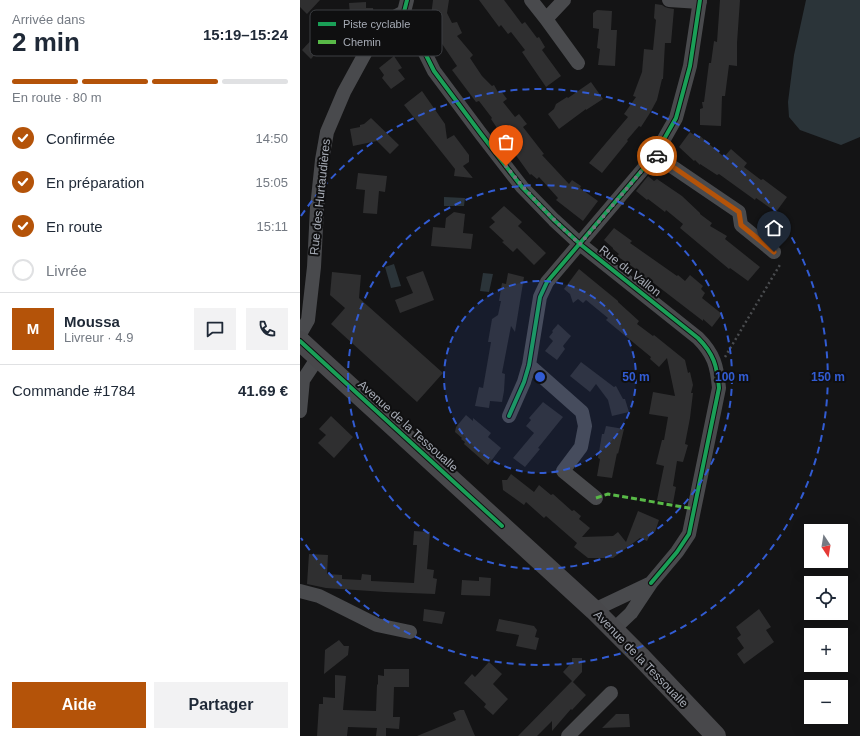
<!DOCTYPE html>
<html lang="fr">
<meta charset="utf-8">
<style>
:root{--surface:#fff;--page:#f2f2f3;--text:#1f2937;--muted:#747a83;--line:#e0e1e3;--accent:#b45309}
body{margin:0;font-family:Arial,sans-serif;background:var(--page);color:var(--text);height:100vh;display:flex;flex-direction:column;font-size:15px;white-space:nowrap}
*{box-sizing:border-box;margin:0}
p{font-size:13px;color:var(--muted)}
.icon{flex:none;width:22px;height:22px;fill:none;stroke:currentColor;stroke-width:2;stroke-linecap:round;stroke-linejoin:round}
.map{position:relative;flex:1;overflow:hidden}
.sheet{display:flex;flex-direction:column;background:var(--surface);width:300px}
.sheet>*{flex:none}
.needle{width:26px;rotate:168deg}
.buttons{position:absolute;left:504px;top:524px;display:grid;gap:8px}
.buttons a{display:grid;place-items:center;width:44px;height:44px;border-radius:0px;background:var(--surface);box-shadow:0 4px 16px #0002;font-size:20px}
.pin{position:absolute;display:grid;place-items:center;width:34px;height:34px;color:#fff;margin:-41px -17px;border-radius:50% 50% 50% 0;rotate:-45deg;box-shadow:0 0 4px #0007}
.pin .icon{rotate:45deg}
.courier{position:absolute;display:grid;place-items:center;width:40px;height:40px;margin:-20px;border:3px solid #b45309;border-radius:50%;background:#fff;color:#222;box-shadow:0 1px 5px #0007}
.head em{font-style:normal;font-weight:700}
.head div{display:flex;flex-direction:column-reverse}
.head{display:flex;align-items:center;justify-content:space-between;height:68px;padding:0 12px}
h1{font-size:26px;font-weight:700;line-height:30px}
.bar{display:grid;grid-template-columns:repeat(4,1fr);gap:6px 4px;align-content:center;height:48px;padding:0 12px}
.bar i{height:5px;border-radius:3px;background:var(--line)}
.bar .on{background:var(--accent)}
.bar p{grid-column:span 4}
.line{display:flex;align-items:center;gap:10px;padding:0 12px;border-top:1px solid var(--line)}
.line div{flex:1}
.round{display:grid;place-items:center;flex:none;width:42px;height:42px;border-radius:0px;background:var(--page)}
ol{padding:0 12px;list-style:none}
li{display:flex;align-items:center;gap:12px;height:44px}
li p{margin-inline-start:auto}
li .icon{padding:4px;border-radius:50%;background:var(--accent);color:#fff;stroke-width:4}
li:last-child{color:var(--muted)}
li i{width:22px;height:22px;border:2px solid var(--line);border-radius:50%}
.cta{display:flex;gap:8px;margin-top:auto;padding:8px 12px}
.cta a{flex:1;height:46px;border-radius:0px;background:var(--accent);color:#fff;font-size:16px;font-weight:700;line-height:46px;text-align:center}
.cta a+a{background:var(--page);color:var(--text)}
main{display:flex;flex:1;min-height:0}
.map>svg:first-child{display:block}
.water{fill:#2b3439}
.building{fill:#2f2f30}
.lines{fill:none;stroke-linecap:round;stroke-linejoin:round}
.path{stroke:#4a4c4f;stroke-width:2.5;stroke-dasharray:2 3;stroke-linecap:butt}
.street{stroke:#494a4d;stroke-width:14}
.secondary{stroke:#48484b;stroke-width:20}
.quiet{stroke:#58b947;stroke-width:3;stroke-dasharray:6 3;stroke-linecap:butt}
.cycleway-casing{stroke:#0f0f10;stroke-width:6}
.cycleway{stroke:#1a9f57;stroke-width:4}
.done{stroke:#73767d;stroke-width:4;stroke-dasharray:0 7.2}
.route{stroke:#b45309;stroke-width:5}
.ring{fill:none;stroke:#325cd3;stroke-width:2;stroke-dasharray:7 5}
.labels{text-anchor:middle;stroke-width:4;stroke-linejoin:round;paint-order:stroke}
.street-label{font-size:12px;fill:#a6abb5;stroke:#0f0f10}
.key{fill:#0f0f10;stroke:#3c3e42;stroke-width:1}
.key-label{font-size:11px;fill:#a6abb5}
.centre{fill:#325cd3;stroke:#0f0f10;stroke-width:2}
.ring-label{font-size:12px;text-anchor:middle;font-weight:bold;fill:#325cd3;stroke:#0f0f10;stroke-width:4;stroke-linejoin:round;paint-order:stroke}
</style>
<main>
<section class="sheet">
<div class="head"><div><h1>2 min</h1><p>Arrivée dans</p></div><em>15:19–15:24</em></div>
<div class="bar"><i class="on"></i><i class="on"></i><i class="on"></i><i></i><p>En route · 80 m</p></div>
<ol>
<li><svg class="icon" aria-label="check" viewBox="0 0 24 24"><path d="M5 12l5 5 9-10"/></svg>Confirmée<p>14:50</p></li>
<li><svg class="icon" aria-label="check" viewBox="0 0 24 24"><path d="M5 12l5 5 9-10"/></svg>En préparation<p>15:05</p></li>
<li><svg class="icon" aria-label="check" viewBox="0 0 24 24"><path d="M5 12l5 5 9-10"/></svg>En route<p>15:11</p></li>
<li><i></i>Livrée</li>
</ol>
<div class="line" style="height:72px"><b class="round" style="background:var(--accent);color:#fff">M</b><div><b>Moussa</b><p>Livreur · 4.9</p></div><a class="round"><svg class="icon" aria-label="chat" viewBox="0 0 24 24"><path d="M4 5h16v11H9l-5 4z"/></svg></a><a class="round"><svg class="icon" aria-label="phone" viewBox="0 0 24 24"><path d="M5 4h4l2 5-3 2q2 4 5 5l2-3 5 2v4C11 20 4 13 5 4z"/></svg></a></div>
<div class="line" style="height:52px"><div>Commande #1784</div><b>41.69 €</b></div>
<div class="cta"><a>Aide</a><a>Partager</a></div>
</section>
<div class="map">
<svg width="560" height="736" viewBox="0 0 560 736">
<rect width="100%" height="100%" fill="#141415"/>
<!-- water -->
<path class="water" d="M506,0H560V137L541,145L500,130L489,117L488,102L494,55Z
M144,197L165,198L164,206H144Z
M94,264L101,286L91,288L85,267Z
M183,273L193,274L189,292L180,291Z"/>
<!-- building -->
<path class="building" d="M0,0H20L7,14L0,7Z
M133,0H149L147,13L152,23L157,22L162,33L157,36L173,55L170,58L182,76L192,86L194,85L198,92L201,91L207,99L203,102L215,117L219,114L227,124L223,127L244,154L242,155L269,184L272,180L281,186L280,188L298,201L283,221L256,200L258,198L239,177L237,179L231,174L230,175L210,147L217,142L205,127L199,131L191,119L192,118L179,101L176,102L152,70L157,66L136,35H137L133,26L135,24L131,16Z
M179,0H204L222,24L225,22L237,38L239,37L245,47L242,50L261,76L246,87L222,52L225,50L211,32L208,34L201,25L199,27Z
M420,0H440L437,43V66L429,65L425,96H422L421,126L400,125V109L403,108L402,102H404L409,63H411L414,41L417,42Z
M66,2V8H73L74,16L58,33L61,35L52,44L37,30L50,15L49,3Z
M355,4L362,5L365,7L368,8L374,9L371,43H365L363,79H362L357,100L350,113L341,127L339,126L327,140L328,141L302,173L289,163L328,117L324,114L336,97L333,96L342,72L344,49L353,50L356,20L354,18Z
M297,10L312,11L311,30H317L315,66L298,65L300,49L297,48L299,29L293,28V13Z
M15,36L24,44L11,59L2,50Z
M94,56L102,68L98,70L105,79L91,89L82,78L84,75L79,68Z
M291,82L303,99L286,110V109L259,129L248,114L254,109L256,104L267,97L268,98Z
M122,91L145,124L147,139L154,135L169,155V162L163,166L173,178L154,176L155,169L104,105Z
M71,118L99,145L90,154L77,141L53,146L50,129L60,127V125L64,124Z
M390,132L399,139V135L424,157L431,149L447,163L444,167L461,180L463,179L487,197L476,212L456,198L455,200L419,174L417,175L400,164V165L395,160L394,161L379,147Z
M58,173L87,176L85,192L79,191L77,214L63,213L65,190L56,189Z
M348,176L354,181L357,179L382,196L400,213V214L412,223L410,226L427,236L425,239L460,267L448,281L430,268L429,269L380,228L383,224L366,210L365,212L348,199L347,200L336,191Z
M204,206L222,222L218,226L246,253L234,265L217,248L213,252L202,242L204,241L189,227L195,222L191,218Z
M154,212L165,214L163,233L173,234L171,249L131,246L133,227L145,228L146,218Z
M471,218L485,229L475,242L461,230Z
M314,228L332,241L330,243L377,276L378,275L385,281L390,275L403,286L401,289L405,293L402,298L422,314L412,327L403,319V321L351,281V283L339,273L340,272L317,256L319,254L313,249V248L304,240Z
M279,269L318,301V302L339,321L337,324L353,336L354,335L385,360L388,373L390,372L393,385L391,393H393L390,418L385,444L388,445L383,462L377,461L373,486L376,487L373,503L357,500L364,466L356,464L362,440H364L368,417L349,414L353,392L375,396L367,358L359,367L350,359L351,357L306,320L308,318L286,300L283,303L278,299L273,303L270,294L264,289Z
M123,271L134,300L100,313L95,300L113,293L106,277Z
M32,272L61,275L59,298L143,373L117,402L31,324L45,308L30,295Z
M208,273L224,277L215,332L211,326L202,373L205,374L204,391L202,402L190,401L189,408L175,406L179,387L183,388L191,342H188L192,319L198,315L201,301H199L202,283L206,284Z
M258,324L271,336L263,346L265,349L257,360L245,351L253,341L249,337L253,332L252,331Z
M281,362L314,387L316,386L323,399H325L329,412L312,416L308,400L296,384L290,392L270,376Z
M243,402L263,417L238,448L240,449L225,467L213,458L234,433L226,426L231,420L229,418Z
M166,415L173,421V418L191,433L188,437L201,448L188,465L164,444L165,442L161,439L162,438L155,432L156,427Z
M31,416L53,437L34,458L18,443L26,435L19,429Z
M306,426L324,429L318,454L317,453L312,478L297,476L300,459L298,458L302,434H304Z
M211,474L234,492L239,485L251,495L253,494L272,511L274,510L281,516L279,519L290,528L282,537L313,536L318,532L326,542L338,511L359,520L355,532L352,531L347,541L340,538L313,558H288L274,547L277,543L246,516L244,518L226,502L224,505L203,490L202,480H207Z
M114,531L130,532L127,569L134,570L133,578L137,579L135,594L85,592L26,588L7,584L9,554L28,555L27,574L42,575V579L61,580L62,574L71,575V581L114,583L117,545H113Z
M179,577L191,578L190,596L161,595L162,580L179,581Z
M124,609L145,612L142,624L123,621Z
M459,609L471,627L466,630L474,642L444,664L437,654L444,648L437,638L441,635L436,627Z
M199,619L234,626L237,630L235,637L239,638L236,650L216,646L219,635L196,631Z
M39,640L44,646H49L48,655L24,674L25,650Z
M272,658H282V672L273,682L263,672L272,662Z
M189,662L202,674L193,684L208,699L193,715L184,707L186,704L164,683L172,674L175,677Z
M84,669H109V687H94L93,717H100L99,729L86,728V736H76L77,728L48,727L47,736H17L19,704H23V697L35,698V675L46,676L43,710L76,711L77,685L78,684V675L84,676Z
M272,681L286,695L272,710L271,709L252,731V721L237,736H218Z
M160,710H164L175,736H117L156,720L153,713Z
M316,714H329L330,727L302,728Z"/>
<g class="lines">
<!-- path -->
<path class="path" d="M425,357L481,263"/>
<!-- street -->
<path class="street" d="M107,0L104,12L109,18L124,51L134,71L181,134L222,187L254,220L280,244L398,338C414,354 417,366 419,388L389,534L377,552L351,583
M231,0L246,19
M264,0L246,19L278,63
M369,0L400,2
M355,155L439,212L441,225L474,252
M0,334L8,320L14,267L17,208L22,160L27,132L44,92L68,48L87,21L104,12
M229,365L282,412L285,426L281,447L263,471L296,498
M0,411L3,380L13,365L19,357
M209,416L224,382L229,365L240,297L247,282L355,155L376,118L390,66L400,0
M0,591L19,596L77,625L110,632
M294,610L351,583L331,613L313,630
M268,736L311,693"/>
<!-- secondary -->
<path class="secondary" d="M0,341L294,610L340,656L416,736"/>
<!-- quiet -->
<path class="quiet" d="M296,498L308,494L394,509"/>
<!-- cycleway casing -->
<g class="cycleway-casing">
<path id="cycleway" d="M107,0L104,12L109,18L124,51L134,71L181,134L222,187L254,220L280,244L398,338C414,354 417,366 419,388L389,534L377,552L351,583
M0,341L202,526
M209,416L224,382L229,365L240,297L247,282L355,155L376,118L390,66L400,0"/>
</g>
<!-- cycleway -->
<use href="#cycleway" class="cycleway"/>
</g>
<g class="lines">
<!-- done -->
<path class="done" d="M206,166C228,194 253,220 280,244L355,155L357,156"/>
<!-- route -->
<path class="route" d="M357,156L439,212L441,225L474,252"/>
</g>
<!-- distance rings -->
<circle cx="240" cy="377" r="96" fill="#325cd3" fill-opacity=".12"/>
<g class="ring">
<circle cx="240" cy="377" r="96"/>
<circle cx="240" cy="377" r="192"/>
<path d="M1 216A288 288 0 1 1 1 538"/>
</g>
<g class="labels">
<!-- street labels -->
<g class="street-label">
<text transform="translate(20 197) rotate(-84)" y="4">Rue des Hurtaudières</text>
<text transform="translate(330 271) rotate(38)" y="4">Rue du Vallon</text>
<text transform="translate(108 426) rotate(42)" y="4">Avenue de la Tessoualle</text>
<text transform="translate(341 659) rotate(46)" y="4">Avenue de la Tessoualle</text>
</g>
</g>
<!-- legend -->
<rect x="10" y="10" width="132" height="46" rx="6" class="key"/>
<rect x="18" y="22" width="18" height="4" fill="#1a9f57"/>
<rect x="18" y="40" width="18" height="4" fill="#58b947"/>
<g class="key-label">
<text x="43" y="28">Piste cyclable</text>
<text x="43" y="46">Chemin</text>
</g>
<circle cx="240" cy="377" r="6" class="centre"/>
<g class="ring-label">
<text x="336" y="381">50 m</text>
<text x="432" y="381">100 m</text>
<text x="528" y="381">150 m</text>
</g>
</svg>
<div class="buttons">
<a><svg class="needle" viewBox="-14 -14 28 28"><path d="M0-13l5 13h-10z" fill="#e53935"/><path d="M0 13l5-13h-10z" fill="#747a83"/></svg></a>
<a><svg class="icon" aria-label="locate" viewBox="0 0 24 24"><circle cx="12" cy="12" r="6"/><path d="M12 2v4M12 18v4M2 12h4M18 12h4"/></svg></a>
<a>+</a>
<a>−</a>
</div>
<div class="pin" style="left:206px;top:166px;background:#ea580c"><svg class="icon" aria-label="bag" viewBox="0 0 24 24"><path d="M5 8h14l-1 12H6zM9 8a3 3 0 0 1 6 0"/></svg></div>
<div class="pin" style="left:474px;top:252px;background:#1f2937"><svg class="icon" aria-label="home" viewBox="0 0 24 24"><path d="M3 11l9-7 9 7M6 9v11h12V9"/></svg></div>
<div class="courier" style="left:357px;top:156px"><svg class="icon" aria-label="car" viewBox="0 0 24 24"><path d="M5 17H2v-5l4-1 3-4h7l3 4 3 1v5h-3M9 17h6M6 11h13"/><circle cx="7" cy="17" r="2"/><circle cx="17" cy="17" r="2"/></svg></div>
</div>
</main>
